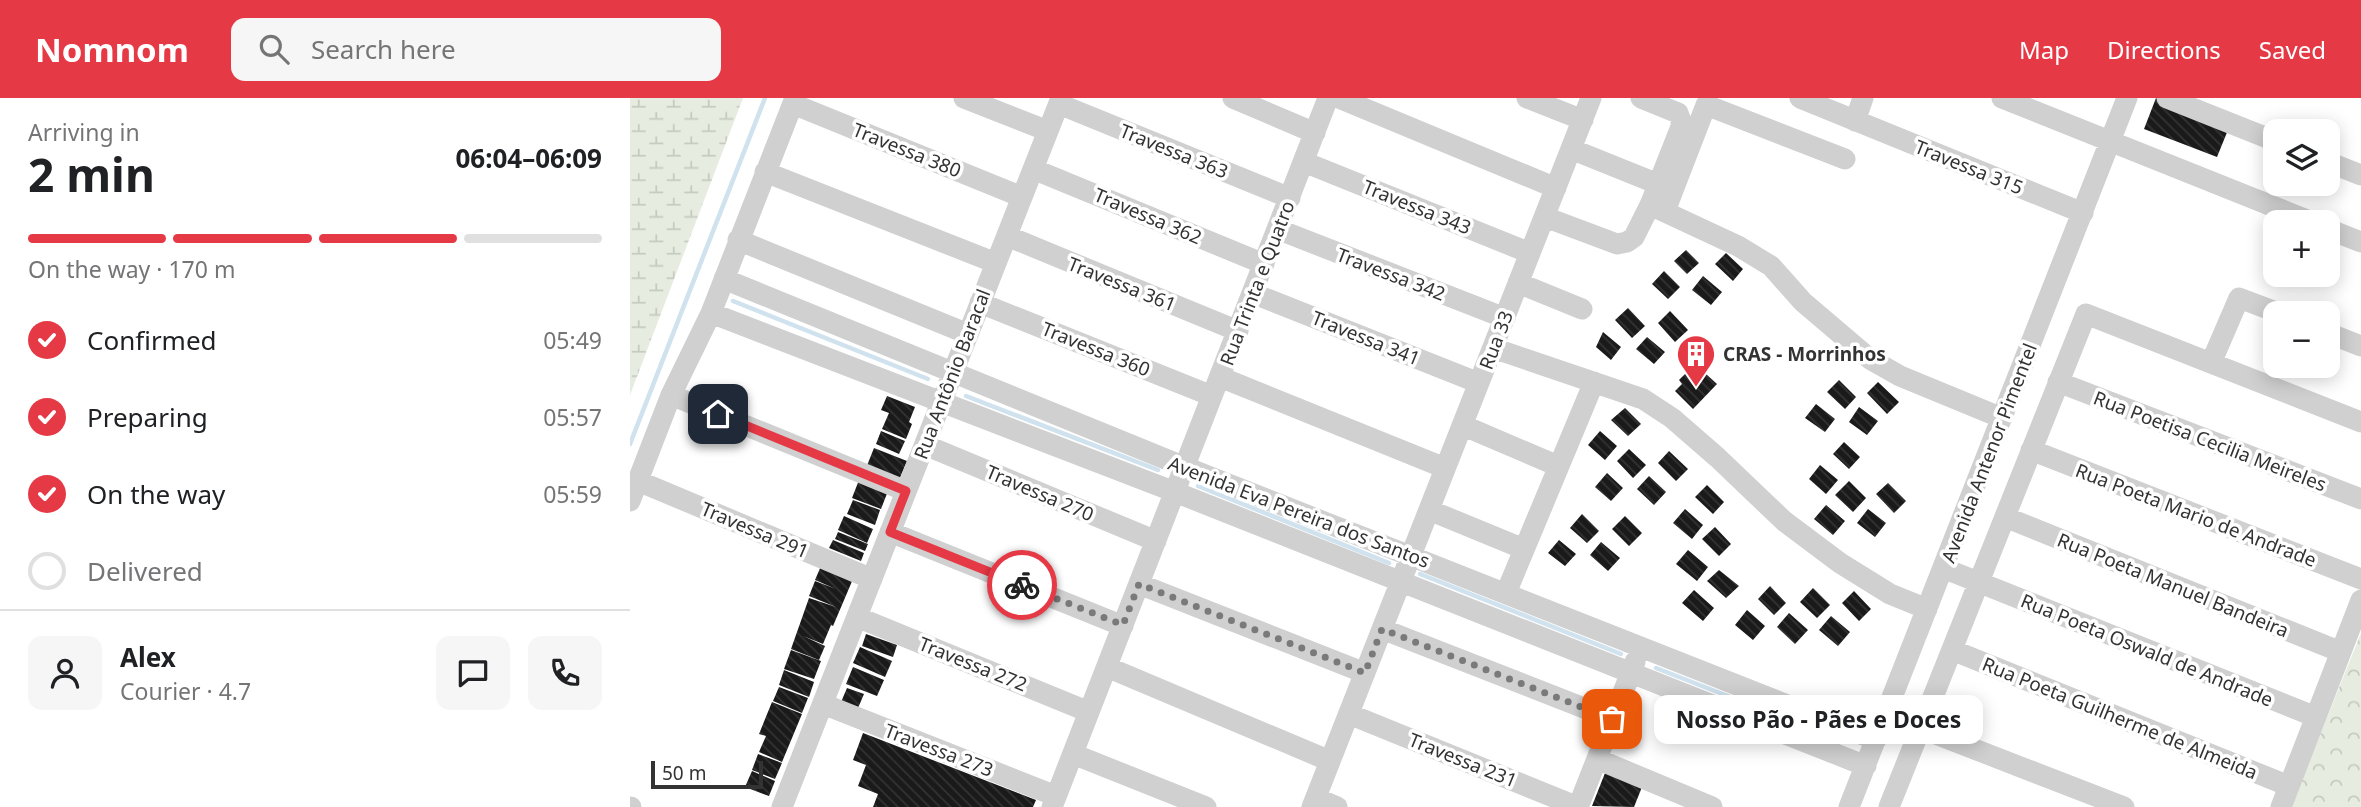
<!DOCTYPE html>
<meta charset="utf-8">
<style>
:root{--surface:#fff;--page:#f6f6f6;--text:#202124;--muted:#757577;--line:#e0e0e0;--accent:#e63946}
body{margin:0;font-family:"Noto Sans",sans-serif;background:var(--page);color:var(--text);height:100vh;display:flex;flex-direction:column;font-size:26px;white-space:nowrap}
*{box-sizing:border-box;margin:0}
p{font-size:23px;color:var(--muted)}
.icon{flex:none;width:38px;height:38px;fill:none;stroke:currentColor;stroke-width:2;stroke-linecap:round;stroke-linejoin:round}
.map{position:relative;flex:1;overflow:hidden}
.sheet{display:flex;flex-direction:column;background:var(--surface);width:630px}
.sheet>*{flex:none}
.tools{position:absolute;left:1633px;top:21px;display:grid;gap:14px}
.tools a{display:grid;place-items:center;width:77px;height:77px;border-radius:14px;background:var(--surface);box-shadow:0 4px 18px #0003;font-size:35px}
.scale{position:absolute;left:21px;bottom:18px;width:112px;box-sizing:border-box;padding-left:7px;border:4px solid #333;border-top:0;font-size:19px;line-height:24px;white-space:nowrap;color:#333;-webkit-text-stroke:5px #fff;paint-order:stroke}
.pin{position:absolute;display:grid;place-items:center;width:60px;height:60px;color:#fff;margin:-30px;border-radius:14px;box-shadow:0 4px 10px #0006}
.courier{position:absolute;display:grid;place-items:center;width:70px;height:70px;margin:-35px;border:5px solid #e63946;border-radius:50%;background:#fff;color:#222;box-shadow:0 2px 9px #0007}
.bubble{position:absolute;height:49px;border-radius:14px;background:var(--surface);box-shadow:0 4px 18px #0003;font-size:23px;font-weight:700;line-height:49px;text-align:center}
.summary em{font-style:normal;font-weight:700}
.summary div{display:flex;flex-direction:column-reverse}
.summary{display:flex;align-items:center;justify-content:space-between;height:119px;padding:0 28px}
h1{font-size:46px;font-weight:700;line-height:52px}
.bar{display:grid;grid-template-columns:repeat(4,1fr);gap:10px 7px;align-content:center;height:84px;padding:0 28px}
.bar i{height:9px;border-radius:5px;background:var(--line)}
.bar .selected{background:var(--accent)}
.bar p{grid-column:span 4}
.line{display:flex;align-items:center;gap:18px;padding:0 28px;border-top:2px solid var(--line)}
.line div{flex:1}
.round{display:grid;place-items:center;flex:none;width:74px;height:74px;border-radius:14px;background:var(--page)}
ol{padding:0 28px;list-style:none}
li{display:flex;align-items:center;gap:21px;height:77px}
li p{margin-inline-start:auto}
li .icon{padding:7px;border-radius:50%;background:var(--accent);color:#fff;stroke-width:4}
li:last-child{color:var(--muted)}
li i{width:38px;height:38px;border:4px solid var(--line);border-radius:50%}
header{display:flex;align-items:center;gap:42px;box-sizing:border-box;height:98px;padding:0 35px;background:var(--accent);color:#fff}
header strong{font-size:33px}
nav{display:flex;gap:38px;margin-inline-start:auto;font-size:24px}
.search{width:490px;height:63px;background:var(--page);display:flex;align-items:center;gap:18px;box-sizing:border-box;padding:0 24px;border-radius:14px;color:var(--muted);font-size:26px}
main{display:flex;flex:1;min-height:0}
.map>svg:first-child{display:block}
.forest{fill:url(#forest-crowns)}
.wetland{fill:url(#wetland-marsh)}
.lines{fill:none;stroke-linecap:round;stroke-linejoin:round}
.stream{stroke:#cfe2ee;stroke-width:4.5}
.building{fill:url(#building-back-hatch)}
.minor{stroke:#d0d0d0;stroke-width:21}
.done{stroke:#7a7a7a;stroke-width:7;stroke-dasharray:0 12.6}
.route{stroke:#e63946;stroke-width:9}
.labels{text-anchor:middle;stroke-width:7;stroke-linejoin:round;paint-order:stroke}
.street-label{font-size:19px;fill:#333;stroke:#fff}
.poi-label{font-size:19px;font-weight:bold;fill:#333;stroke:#fff;text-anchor:start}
</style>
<header>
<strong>Nomnom</strong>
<div class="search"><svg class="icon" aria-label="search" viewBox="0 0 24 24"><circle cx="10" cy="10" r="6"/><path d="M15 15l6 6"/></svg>Search here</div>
<nav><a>Map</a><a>Directions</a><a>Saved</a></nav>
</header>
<main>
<section class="sheet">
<div class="summary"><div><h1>2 min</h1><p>Arriving in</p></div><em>06:04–06:09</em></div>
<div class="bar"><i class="selected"></i><i class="selected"></i><i class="selected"></i><i></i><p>On the way · 170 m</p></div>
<ol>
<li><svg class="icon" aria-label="check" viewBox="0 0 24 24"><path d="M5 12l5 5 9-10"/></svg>Confirmed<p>05:49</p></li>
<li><svg class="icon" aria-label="check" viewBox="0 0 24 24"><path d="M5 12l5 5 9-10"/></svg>Preparing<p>05:57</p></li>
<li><svg class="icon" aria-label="check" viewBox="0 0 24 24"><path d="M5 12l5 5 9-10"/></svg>On the way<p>05:59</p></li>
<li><i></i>Delivered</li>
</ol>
<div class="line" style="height:126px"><a class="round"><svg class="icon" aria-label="person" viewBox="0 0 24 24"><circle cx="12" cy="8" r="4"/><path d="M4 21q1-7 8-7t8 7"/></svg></a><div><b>Alex</b><p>Courier · 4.7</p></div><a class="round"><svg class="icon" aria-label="chat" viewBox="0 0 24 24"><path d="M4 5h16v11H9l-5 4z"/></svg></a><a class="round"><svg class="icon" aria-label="phone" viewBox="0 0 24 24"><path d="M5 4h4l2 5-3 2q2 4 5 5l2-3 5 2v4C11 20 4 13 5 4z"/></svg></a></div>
</section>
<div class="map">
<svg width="1731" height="709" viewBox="0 0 1731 709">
<defs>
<pattern id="forest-crowns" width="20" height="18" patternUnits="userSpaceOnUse" patternTransform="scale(1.75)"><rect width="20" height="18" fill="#e6ecdf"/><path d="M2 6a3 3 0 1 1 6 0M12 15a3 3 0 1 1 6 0" fill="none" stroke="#c6cbc0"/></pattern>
<pattern id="wetland-marsh" width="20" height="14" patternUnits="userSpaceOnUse" patternTransform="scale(1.75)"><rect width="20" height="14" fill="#e6ecdf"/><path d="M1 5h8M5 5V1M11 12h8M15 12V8" fill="none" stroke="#c6cbc0"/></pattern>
<pattern id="building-back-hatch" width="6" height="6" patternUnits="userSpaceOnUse" patternTransform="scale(1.75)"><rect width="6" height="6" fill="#1a1a1a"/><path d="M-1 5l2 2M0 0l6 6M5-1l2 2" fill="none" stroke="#333"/></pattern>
</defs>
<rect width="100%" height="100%" fill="#fff"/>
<!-- forest -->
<path class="forest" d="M1731,535V709H1661Z"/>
<!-- wetland -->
<path class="wetland" d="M0,0H113L0,297Z"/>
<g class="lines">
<!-- stream -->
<path class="stream" d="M103,203L298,281
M336,298L528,372
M0,346L135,0
M568,388L759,465
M790,476L991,556
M1026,570L1213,643"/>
</g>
<!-- building -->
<path class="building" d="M1526,0L1600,27L1587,59L1514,31Z
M1056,152L1069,165L1057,176L1044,163Z
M1096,155L1113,171L1103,183L1085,166Z
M1034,173L1050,189L1038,201L1022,186Z
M1073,178L1092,194L1081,207L1062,192Z
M998,210L1015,228L1002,240L985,222Z
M1040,213L1058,232L1045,244L1028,225Z
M973,234L991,249L981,262L966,249Z
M1017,239L1035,254L1024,266L1006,251Z
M1065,266L1087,286L1063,311L1045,293L1052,286L1049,282Z
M1209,282L1226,299L1215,311L1197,294Z
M1248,284L1269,304L1257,316L1237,295Z
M257,298L285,309L279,324L282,326L276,341L252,331L259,315L251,312Z
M1186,306L1205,321L1195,334L1175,320Z
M1229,309L1248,323L1237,337L1219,324Z
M995,310L1011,326L998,338L981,322Z
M251,333L275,343L269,356L246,346Z
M970,333L987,348L975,362L958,347Z
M1214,344L1230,359L1219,371L1203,356Z
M244,350L277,363L269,382L236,370Z
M999,351L1016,367L1003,380L987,363Z
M1039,353L1058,371L1046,383L1028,365Z
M1190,367L1208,382L1196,396L1179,381Z
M977,375L993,390L981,403L965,389Z
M1019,378L1036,394L1024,407L1007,391Z
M229,382L258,393L251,411L222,400Z
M1219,383L1236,400L1223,414L1205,397Z
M1258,385L1276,403L1264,415L1246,396Z
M1077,387L1094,404L1083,416L1065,399Z
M223,402L250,412L245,427L217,416Z
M1196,407L1215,423L1203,437L1184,421Z
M1055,411L1073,427L1062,441L1043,425Z
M1238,411L1256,425L1245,439L1227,425Z
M952,416L969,433L957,445L940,430Z
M214,418L243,431L237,445L208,432Z
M995,418L1012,435L999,448L982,431Z
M1085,429L1101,446L1089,458L1072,441Z
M208,434L238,446L235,453L205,441Z
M203,442L234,455L231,463L199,450Z
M929,442L946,456L935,468L918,455Z
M971,444L990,460L978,473L960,457Z
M1058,452L1078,469L1067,483L1046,466Z
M191,468L223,481L203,528L201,527L193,546L173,538L195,548L189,562L161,551L179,500L206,509L179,498L185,483L206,491L185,482Z
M1089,472L1109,488L1096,500L1077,483Z
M1140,488L1156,505L1144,517L1128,501Z
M1183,490L1200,507L1187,520L1170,504Z
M1064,492L1084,510L1073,523L1052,505Z
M1224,493L1241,511L1229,523L1212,505Z
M1117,512L1135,528L1123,542L1105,527Z
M1159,515L1178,532L1165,546L1147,529Z
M1201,518L1220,534L1208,548L1189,532Z
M236,536L267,547L263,559L232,548Z
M230,549L262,563L255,579L223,565Z
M161,552L191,563L184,581L154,571Z
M223,569L254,582L247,598L216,586Z
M154,572L184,584L179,599L149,587Z
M149,589L178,600L172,615L143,603Z
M217,590L234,596L228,610L211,604Z
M142,604L172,616L152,664L129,654L136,638L129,636Z
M233,635L406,702L403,709H243L248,696L228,688L236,667L223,662Z
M128,656L152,665L145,681L122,672Z
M122,673L145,683L139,698L115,689Z
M975,675L1012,689L1004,709L962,708Z"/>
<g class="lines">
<!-- minor -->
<path class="minor" d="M334,0L418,33
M603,0L685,35
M709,0L926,90
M897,0L953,22
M1170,0L1453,115
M1372,0L1682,124
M1537,0L1645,43
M163,6L392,99
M429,6L660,100
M1225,23L1233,0
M941,51L1028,86
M674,64L900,155
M1698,64L1731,77
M403,71L634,166
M135,74L366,165
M1020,107L1108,148L1141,168L1173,204L1240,261L1270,278L1372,320
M1035,113L1076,7L1215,61
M915,119L987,146L997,144L1004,139L1020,107L1052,26L1048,15L1011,0
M647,131L875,220
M1698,131L1731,144
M377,138L608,233
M108,142L338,236
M94,181L555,369L1246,642
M888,185L952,211
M622,195L849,285
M350,205L582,298
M81,215L545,394L1236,668
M1698,235L1731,248
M863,250L1013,301L1042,320L1088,360L1154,423L1210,465L1260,496L1297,511
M1581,265L1609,200L1649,215
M590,279L815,370
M1428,284L1731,401
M41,297L276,393
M832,327L928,368
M295,347L526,443
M1401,352L1731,481
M8,383L242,481
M0,403L41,297L81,215L165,0
M799,412L894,451
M1375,419L1711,554
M260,434L493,528
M1313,470L1686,619
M509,486L735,575
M876,495L964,284
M227,519L459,614
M752,531L982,621
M1322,552L1659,688
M477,569L700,663
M193,606L426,698
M719,616L948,709
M1290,630L1494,709
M443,656L576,709
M967,661L1082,709
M686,700L707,709
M0,709H1
M152,709L431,0
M422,709L698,0
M682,709L961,0
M948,709L1005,564
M1219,709L1497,0
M1259,709L1456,216L1731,324
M1651,709L1731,502"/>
</g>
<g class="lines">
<!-- done -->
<path class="done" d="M392,487L493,527L509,486L735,575L752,531L982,621"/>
<!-- route -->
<path class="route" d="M88,316L276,393L260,434L392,487"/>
</g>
<!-- icons -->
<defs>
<g id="building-pin" transform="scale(2.0125)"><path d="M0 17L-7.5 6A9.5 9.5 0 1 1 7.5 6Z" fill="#e63946" stroke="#fff"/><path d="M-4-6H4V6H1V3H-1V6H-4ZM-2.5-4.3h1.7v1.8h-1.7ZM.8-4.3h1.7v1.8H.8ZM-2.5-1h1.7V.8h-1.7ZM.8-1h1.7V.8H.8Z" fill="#fff"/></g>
</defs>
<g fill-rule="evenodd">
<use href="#building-pin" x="1066" y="256"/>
</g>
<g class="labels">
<!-- street labels -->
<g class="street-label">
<text transform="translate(277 52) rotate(22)" y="7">Travessa 380</text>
<text transform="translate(544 53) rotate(22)" y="7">Travessa 363</text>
<text transform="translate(1339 69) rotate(22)" y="7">Travessa 315</text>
<text transform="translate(787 109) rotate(22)" y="7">Travessa 343</text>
<text transform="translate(518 118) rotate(23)" y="7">Travessa 362</text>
<text transform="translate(761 176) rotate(21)" y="7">Travessa 342</text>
<text transform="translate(627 185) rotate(-69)" y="7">Rua Trinta e Quatro</text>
<text transform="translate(492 186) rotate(22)" y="7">Travessa 361</text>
<text transform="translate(736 240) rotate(22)" y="7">Travessa 341</text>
<text transform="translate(866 242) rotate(-69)" y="7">Rua 33</text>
<text transform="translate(466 251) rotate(22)" y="7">Travessa 360</text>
<text transform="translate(322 276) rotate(-69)" y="7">Rua Antônio Baracal</text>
<text transform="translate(1580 343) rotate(21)" y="7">Rua Poetisa Cecilia Meireles</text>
<text transform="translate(1359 355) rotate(-69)" y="7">Avenida Antenor Pimentel</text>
<text transform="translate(410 395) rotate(23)" y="7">Travessa 270</text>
<text transform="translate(669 414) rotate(21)" y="7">Avenida Eva Pereira dos Santos</text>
<text transform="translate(1566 417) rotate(21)" y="7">Rua Poeta Mario de Andrade</text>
<text transform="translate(125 432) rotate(23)" y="7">Travessa 291</text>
<text transform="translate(1543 487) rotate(22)" y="7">Rua Poeta Manuel Bandeira</text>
<text transform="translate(1517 552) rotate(22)" y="7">Rua Poeta Oswald de Andrade</text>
<text transform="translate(343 566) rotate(22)" y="7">Travessa 272</text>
<text transform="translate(1490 620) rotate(22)" y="7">Rua Poeta Guilherme de Almeida</text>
<text transform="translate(309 652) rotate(21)" y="7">Travessa 273</text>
<text transform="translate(833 662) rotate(22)" y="7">Travessa 231</text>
</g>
<!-- poi labels -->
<g class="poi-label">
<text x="1093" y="263">CRAS - Morrinhos</text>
</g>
</g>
</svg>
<div class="tools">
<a><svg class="icon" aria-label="layers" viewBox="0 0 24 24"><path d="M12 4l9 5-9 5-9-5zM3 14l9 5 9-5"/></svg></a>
<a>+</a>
<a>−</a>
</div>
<div class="scale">50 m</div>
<div class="pin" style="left:982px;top:621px;background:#ea580c"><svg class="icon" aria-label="bag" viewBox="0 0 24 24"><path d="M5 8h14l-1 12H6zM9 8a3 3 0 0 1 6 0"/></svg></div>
<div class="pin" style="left:88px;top:316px;background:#1f2937"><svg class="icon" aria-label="home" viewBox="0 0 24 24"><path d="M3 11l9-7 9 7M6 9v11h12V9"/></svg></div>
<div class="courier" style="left:392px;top:487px"><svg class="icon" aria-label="bike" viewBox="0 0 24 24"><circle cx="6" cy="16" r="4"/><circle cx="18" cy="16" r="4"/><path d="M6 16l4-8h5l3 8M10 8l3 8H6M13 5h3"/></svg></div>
<div class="bubble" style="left:1024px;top:597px;width:329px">Nosso Pão - Pães e Doces</div>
</div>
</main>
